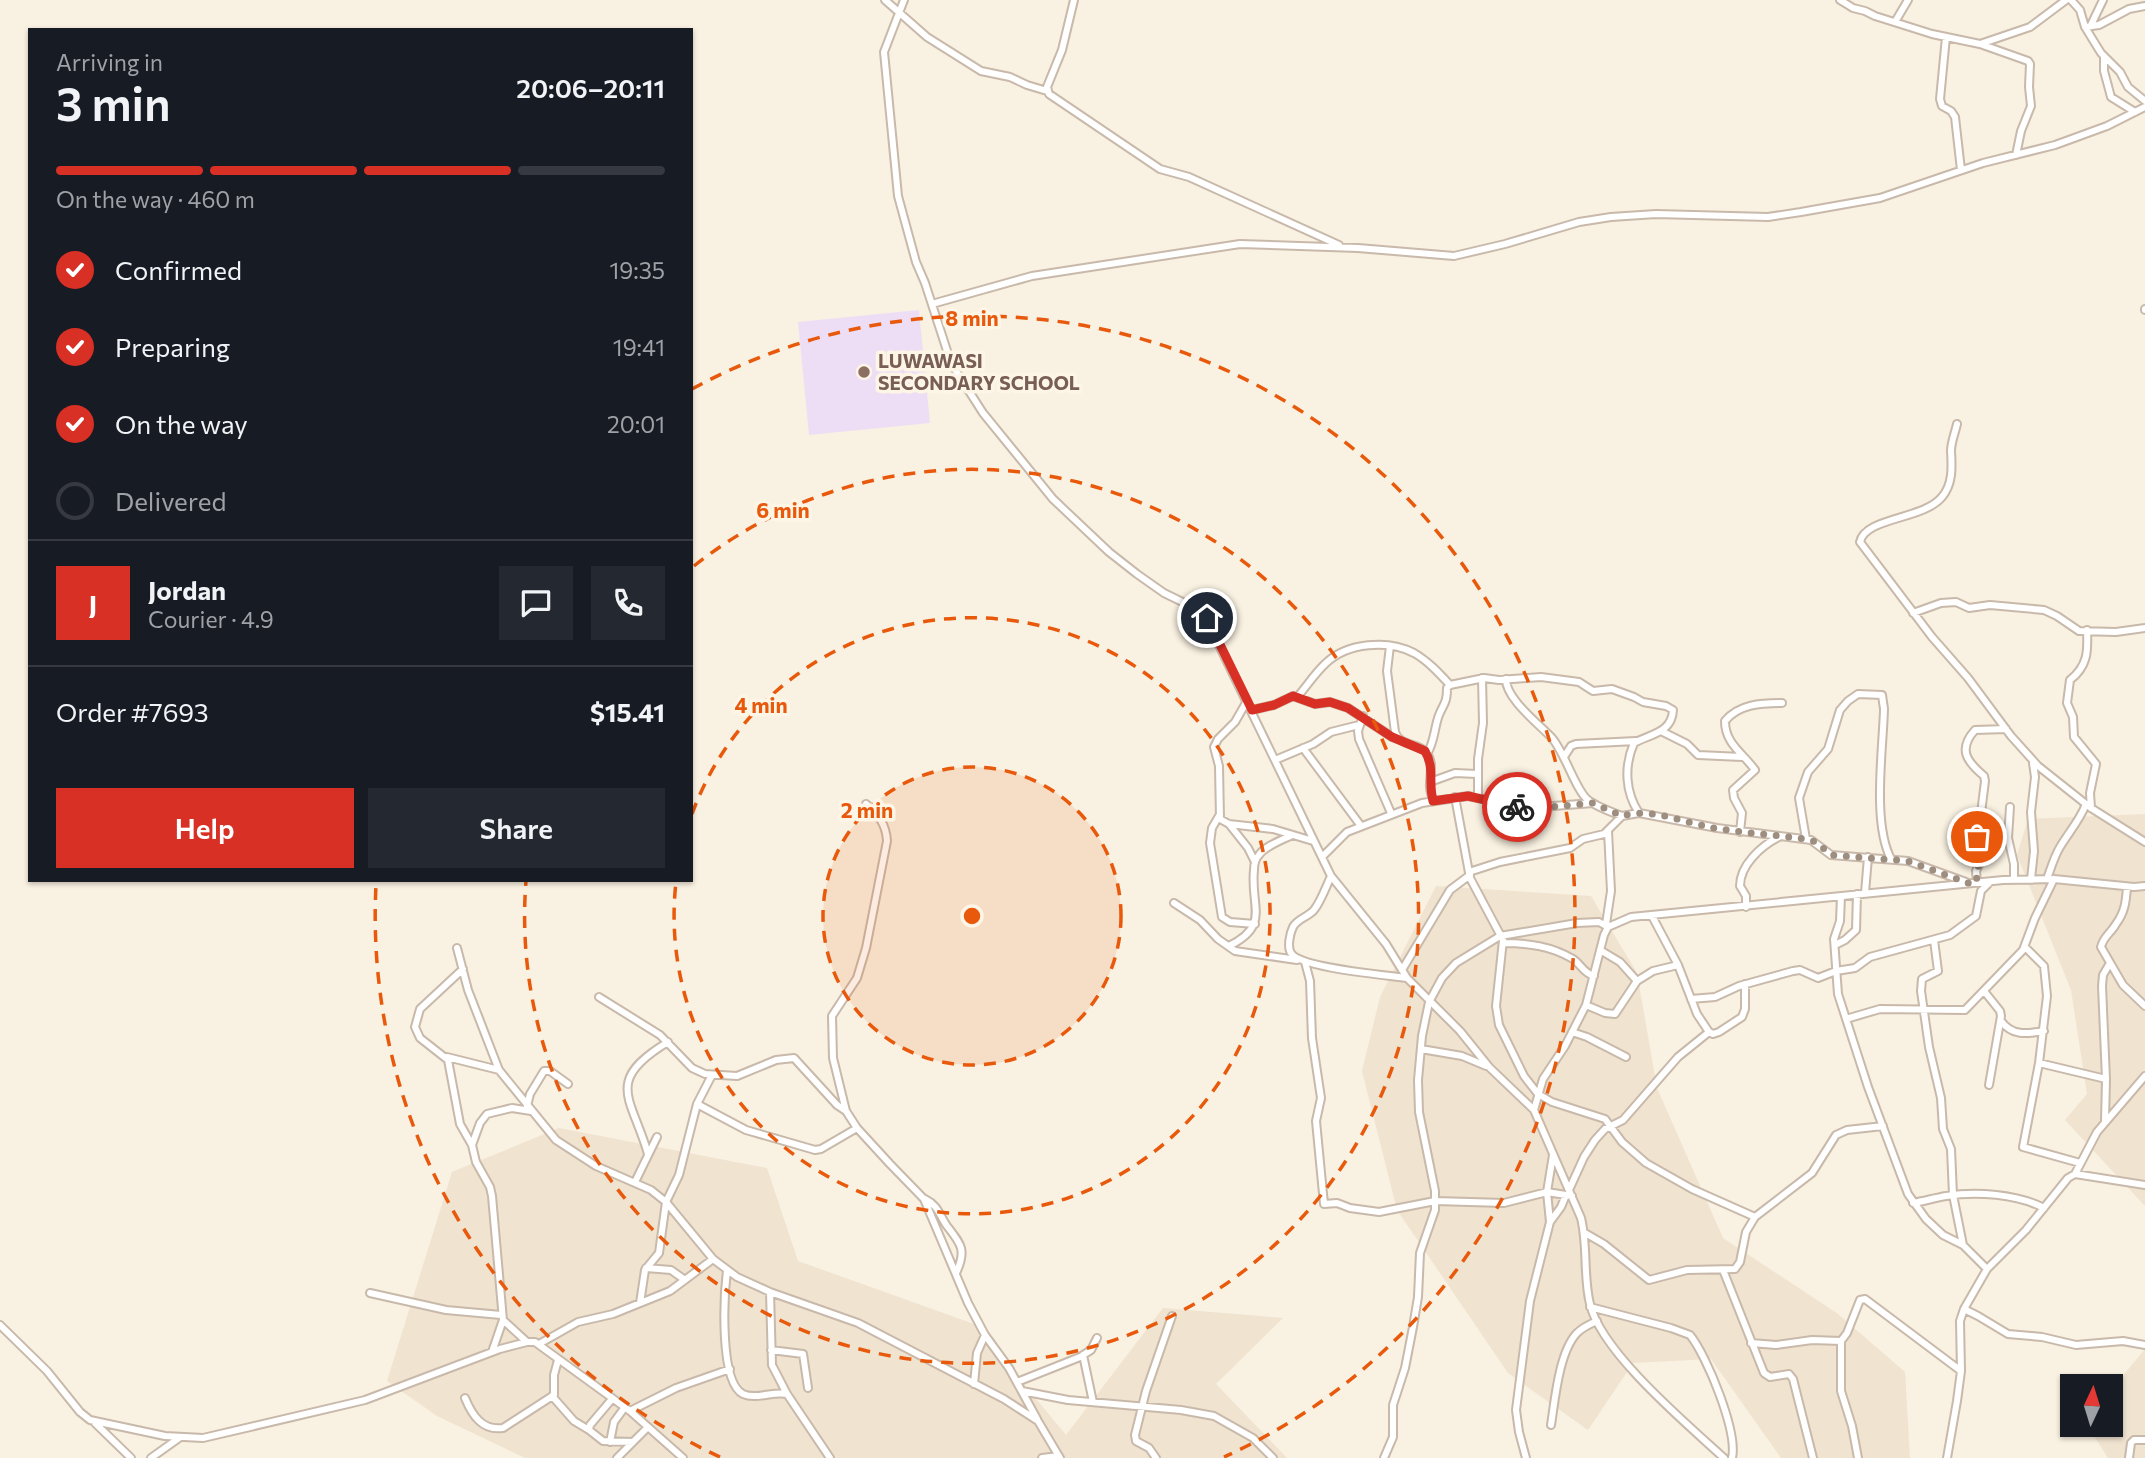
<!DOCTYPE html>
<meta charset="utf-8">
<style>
:root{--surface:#171b24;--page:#242831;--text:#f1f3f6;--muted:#9ea1a6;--line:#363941;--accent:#d93025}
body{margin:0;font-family:Commissioner,sans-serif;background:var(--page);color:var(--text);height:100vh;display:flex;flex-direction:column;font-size:26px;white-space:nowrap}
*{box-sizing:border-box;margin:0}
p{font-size:23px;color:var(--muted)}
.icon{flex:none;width:38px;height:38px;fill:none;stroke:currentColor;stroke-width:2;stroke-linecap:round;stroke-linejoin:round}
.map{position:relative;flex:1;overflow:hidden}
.sheet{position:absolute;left:28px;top:28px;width:665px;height:854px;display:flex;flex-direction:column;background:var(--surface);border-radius:0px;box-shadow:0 2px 5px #0004}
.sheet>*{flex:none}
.needle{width:46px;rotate:4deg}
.tools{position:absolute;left:2060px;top:1374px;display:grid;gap:14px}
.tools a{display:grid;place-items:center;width:63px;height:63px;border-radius:0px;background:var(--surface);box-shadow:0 2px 5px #0004;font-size:35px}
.pin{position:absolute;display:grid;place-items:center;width:60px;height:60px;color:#fff;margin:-30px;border:4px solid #fff;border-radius:50%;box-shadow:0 2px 7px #0007}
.courier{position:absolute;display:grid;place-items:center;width:70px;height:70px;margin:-35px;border:5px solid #d93025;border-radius:50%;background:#fff;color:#222;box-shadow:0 2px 9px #0007}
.headline em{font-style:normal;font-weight:600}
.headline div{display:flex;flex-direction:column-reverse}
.headline{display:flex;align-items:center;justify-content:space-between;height:119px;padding:0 28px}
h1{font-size:46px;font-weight:600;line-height:52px}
.bar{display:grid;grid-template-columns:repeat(4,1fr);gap:10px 7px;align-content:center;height:84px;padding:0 28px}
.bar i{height:9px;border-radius:5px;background:var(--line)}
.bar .current{background:var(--accent)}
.bar p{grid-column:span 4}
.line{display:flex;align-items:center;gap:18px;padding:0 28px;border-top:2px solid var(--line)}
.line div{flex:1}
.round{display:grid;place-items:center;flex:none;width:74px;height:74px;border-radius:0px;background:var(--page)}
ol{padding:0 28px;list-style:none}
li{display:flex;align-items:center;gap:21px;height:77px}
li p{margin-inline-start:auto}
li .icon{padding:7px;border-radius:50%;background:var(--accent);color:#fff;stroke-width:4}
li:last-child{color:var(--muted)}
li i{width:38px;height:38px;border:4px solid var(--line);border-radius:50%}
.button{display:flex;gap:14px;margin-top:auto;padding:14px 28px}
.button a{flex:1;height:80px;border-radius:0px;background:var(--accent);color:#fff;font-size:28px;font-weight:600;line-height:80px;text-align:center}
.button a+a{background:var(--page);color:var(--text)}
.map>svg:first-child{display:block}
.residential{fill:#f0e3d0}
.education{fill:#eedef5}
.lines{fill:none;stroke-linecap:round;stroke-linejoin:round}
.street-casing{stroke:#c8b9aa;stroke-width:10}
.street{stroke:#fff;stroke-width:6}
.done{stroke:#9e8e80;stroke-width:7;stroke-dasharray:0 12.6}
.route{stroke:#d93025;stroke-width:9}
.ring{fill:none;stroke:#e8590c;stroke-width:3.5;stroke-dasharray:12 9}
.education-dot{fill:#8d6e63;stroke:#fdf5e6;stroke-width:2.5}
.labels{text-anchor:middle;stroke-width:7;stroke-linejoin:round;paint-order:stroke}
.education-label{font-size:19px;font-weight:bold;fill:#785e54;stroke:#fdf5e6;text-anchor:start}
.centre{fill:#e8590c;stroke:#fdf5e6;stroke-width:3.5}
.ring-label{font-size:21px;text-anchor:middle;font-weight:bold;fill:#e8590c;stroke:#fdf5e6;stroke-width:7;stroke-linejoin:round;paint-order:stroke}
</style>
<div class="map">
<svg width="2145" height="1458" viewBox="0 0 2145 1458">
<rect width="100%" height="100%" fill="#f9f1e1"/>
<!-- residential -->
<path class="residential" d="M2145,814V1206L2065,1120L2087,1094L2071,990L2017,855L2028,819Z
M1436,886L1591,896L1637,973L1657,1088L1723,1238L1838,1314L1905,1372L1910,1458H1781L1711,1359L1633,1363L1588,1430L1508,1373L1397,1210L1362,1071L1380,997Z
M559,1128L767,1168L798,1261L974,1324L1066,1435L1163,1308L1283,1318L1216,1384L1287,1458H525L437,1416L387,1381L452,1172Z
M2145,1349V1458H2108L2087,1425L2110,1424L2111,1390Z"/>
<!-- education -->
<path class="education" d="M919,310L930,423L809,435L798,322Z"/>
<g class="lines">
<!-- street casing -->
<g class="street-casing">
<path id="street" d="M885,0L927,37L981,71L1010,77L1027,85L1047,91
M904,0L884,52L898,196L916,262L925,283L951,363L983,413L1053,499L1109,552L1137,574L1164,593L1203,612L1331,876L1386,944L1407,978L1460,1031L1489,1067L1534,1110
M1074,0L1062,50L1047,87L1049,94L1160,169L1189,177L1339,245
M1840,0L1853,8L1865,11L1875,16L1932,34L1980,44L2028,61L2030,64L2029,87L2031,106L2021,131L2016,155
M2071,0L2080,10L2085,27L2101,53L2120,72L2128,87L2145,101
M1895,22L1908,0
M2091,25L2103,0
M2085,27L2099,25L2129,9L2145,6
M1946,37L1940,99L1942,106L1951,111L1955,117L1961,170
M1980,44L2030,27L2066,0
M2104,57V71L2111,97L2135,112
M932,304L1032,276L1240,244L1358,248L1454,256L1505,244L1579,222L1611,217L1656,214L1768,217L1801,212L1880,198L1983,163L2055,145L2107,126L2145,107
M2145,309V310
M1957,424C1955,433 1951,442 1951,451C1952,467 1953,484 1942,497C1923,520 1865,517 1860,542L1932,637L1968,678L2011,736L2038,766L2091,808L2145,842
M1913,613L1941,603L1956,602L1969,608L1990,605L2044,610L2057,616L2079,631L2116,632L2145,628
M2087,630C2088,651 2088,666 2070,680L2067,703L2073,717L2074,737L2096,764L2090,793L2091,808
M1390,646L1387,671L1395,732C1400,747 1417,742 1426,752C1434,762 1430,773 1430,784C1429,790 1432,796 1433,801
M1506,679C1505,698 1540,725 1552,738C1565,753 1576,791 1588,800C1597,807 1611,812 1622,816
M1298,696C1307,686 1315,673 1326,663C1347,643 1388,639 1414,653C1428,661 1439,673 1450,685
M1247,701L1235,722L1218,739L1214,747L1219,766L1220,819L1229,824L1273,829L1313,841
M1252,710L1274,705L1293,696L1315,704L1330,702L1348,708L1392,737L1399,739
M1363,716L1358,731L1359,739L1391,813
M1661,731L1687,744L1698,755L1742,757
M1303,748L1361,826
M1427,754C1435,741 1434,728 1439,715C1444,703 1447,703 1447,688L1450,685L1484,678L1499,680L1541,677L1579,682L1593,691L1612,689L1634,697L1643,702L1666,706L1673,710C1672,733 1650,734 1634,743C1624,766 1625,792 1639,813
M1564,757L1571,746L1576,744L1636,741
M1275,760L1313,744L1331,732L1359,725
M1430,782L1455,773L1477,774
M1455,797L1470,878L1503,940L1496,1006L1499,1025L1524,1076L1538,1094L1552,1102L1605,1119L1622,1142L1646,1163L1692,1189L1755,1217
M1478,797V759L1483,723L1482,678
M866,804C879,816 886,824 887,841L866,948L857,978L832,1016L833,1058L846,1111L857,1128L890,1164L924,1199L968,1303L985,1335L1009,1368L1037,1419
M2010,807L2008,838L2014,864V880
M1219,816L1212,828L1210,843L1222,917L1230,922L1255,924
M1229,824L1248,848L1255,862
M1740,832L1742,813L1734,798L1733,790L1755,770C1743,753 1725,744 1725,721C1739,704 1761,703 1782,703
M1806,839L1799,798L1808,772L1828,749L1840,710L1848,701L1858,694L1882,695L1884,709C1883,749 1872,823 1891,859
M1322,857L1347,832L1422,803L1468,796L1527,808L1593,803
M1469,872L1500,862L1570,848L1583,839L1604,834L1622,816L1639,813L1717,828L1811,840L1831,855L1908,861L1966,882
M1331,876C1326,887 1321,901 1314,910C1308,917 1297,919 1293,927C1290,933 1287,947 1291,953C1300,968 1387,975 1407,978
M2031,879L2034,851L2031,812L2035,777L2033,763
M2047,879C2051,868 2054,857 2060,847C2069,832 2080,820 2086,804
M1977,882L1976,871L1983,857L1977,845L1985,781L1984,776C1966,761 1958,749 1975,730L2006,729
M2127,887C2126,901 2125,912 2116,924C2111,933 2103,937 2101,947L2123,985L2145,1006
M1865,893L1868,857
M1841,896L1840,921L1834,939L1838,994L1868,1087L1908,1194L1926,1219L1943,1235L1963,1245L1987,1269
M1174,903L1200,920L1218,939L1235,951L1297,960
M1746,907V896L1740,886C1740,865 1761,846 1779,837
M1652,916L1678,965L1697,1014L1709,1032L1713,1034L1719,1032L1742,1017L1745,1009V984
M1606,924L1611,891L1608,831
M1934,940L1938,971L1922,979L1921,991L1929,1047L1941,1098L1943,1129L1951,1149L1953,1195L1963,1245
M1503,943C1528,943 1551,946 1573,959C1582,965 1583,973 1594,976
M1835,945L1845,940L1856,930L1857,894
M1229,946C1271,925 1250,907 1254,870C1254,865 1255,859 1259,855C1265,846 1282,840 1292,835
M2025,947L2044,966L2047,996L2039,1063L2023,1147L2080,1163
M457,948L468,990L499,1070L556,1140L596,1166L651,1190L666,1202L713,1259L737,1277L770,1292L858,1323L1004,1399L1038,1421L1060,1458
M1600,950L1620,962L1637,981
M1305,962L1310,981L1312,1038L1321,1098L1316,1121L1324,1204L1337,1203L1350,1208L1379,1212L1435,1201L1504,1203L1547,1192L1572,1196
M463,969L420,1009L415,1027L420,1038L448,1060L460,1124L472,1145L476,1162L490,1187L492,1196L503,1320L527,1342
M1402,970L1450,890L1470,875
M1984,991L2000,1011L2001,1016L1989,1085
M599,997L660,1035L692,1068L705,1074L737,1076L776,1060L794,1058L837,1105L846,1111
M1691,999L1715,997L1739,986L1793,971L1800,970L1818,978L1836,971L1855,968L1870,957L1950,935L1976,916L1981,891L1990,882
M1586,1005L1605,1013L1615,1014L1637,981L1653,971L1678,965
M1846,1019L1880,1009L1965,1010L2023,950L2035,918L2054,879
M2001,1021C2012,1036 2026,1034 2044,1031
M1572,1032L1587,1037L1626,1057
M1421,1049L1462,1056L1486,1066
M447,1057L499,1070
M2039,1063L2106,1079
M697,1104L746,1130L815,1150L821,1149L857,1128
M527,1106L530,1094L544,1071H550L568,1084
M2105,1121L2106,1079L2102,986L2103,975L2110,963
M472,1145L480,1123L487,1114L512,1108L531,1111
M648,1154C632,1098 603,1081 668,1042
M2075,1174L2097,1132L2145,1076
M635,1182L657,1137
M1569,1190L1584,1157L1595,1140L1605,1129L1623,1120L1678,1057L1709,1032
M925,1199C939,1206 939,1215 947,1226C961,1244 967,1250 956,1273
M1913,1203C1924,1201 1935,1198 1946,1196C1976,1191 2017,1194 2044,1208
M1550,1222L1561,1207L1566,1195
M1585,1233L1604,1244L1649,1280L1687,1270L1735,1269L1740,1262L1746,1232L1755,1217L1812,1173L1836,1135L1847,1130L1883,1126
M646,1268L671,1270L685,1280
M727,1270C724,1294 719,1382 743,1394C756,1400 773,1391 787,1394L830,1458
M1723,1270L1764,1373L1770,1377L1789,1374L1793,1379L1813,1458
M770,1292L772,1365L787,1394
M370,1293L446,1310L501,1315
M640,1303L645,1270L659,1253L666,1202L679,1175L697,1104L712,1075
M1590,1307L1671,1328L1690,1335C1707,1356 1738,1432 1732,1458
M1964,1309L1978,1316L2008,1334L2042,1337L2076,1345L2123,1341L2145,1345
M0,1325L47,1371L80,1412L90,1420L165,1436L203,1438L365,1400L500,1349L527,1342H535L630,1411L683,1458
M1841,1341V1391L1852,1426L1858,1458
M1751,1343L1776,1345L1812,1340L1841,1341L1847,1333L1860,1300L1865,1299L1961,1371
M539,1344L578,1322L613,1314L670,1291L713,1259
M771,1350L803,1354L808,1388
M492,1352L503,1320
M1083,1355L1093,1402
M1017,1382L1080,1357L1091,1350L1097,1338
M974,1384L977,1353L985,1335
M1022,1391L1068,1400L1181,1410L1214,1416L1253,1438L1273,1458
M552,1396L574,1421L589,1430
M465,1398C472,1415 482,1431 503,1428L554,1395V1375L558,1360
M612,1399L590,1425L589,1430L603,1441L633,1442
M630,1411L676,1388L730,1369
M95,1423L131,1458
M1551,1425C1555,1399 1559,1352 1577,1333C1583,1327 1590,1324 1597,1321
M610,1442L614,1422L625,1407
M151,1458L179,1438
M617,1458L648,1427
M1042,1458L1059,1456
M1156,1458L1149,1448L1136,1441L1135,1435L1146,1391L1172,1316
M1384,1458L1393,1437V1405L1405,1368L1413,1327L1418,1297L1420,1253L1435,1210V1191L1419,1112L1418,1080L1422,1036L1429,1002L1442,978L1456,963L1500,936L1577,923L1599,922L1608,927
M1526,1458L1519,1432L1516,1410L1530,1301L1550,1222L1547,1192L1553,1155
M1724,1458C1687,1424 1601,1352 1590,1304C1583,1276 1588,1246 1581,1218L1534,1110L1543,1079L1565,1046L1586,1005L1604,935L1608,927L1631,917L2003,880L2054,879L2134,887L2145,886
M1947,1458L1957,1401L1961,1371L1960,1321L1964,1309L1987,1269L2026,1230L2068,1178L2075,1174L2145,1185
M2129,1458L2131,1443L2134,1440H2145"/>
</g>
<!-- street -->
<use href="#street" class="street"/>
</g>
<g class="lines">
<!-- done -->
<path class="done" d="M1517,807L1540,808L1593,803L1622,816C1651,807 1685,823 1714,828C1744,833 1775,835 1806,839L1816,842L1831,855L1908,861L1968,883L1977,882L1976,871L1983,857L1977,849V837"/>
<!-- route -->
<path class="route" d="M1207,618L1252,710L1274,705L1293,696L1315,704L1330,702L1348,708L1392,737L1425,751C1435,768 1428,783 1433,801L1468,796L1517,807"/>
</g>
<!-- distance rings -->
<circle cx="972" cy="916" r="149" fill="#e8590c" fill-opacity=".12"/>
<g class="ring">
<circle cx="972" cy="916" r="149"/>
<path d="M692 814A298 298 0 1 1 676 882"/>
<path d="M694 566A447 447 0 1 1 526 881"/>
<path d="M720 1457A597 597 0 0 1 376 885M692 389A597 597 0 1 1 1224 1457"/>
</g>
<!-- markers -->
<circle class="education-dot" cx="864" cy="372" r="7"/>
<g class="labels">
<!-- education labels -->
<g class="education-label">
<text x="878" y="368">LUWAWASI<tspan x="878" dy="22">SECONDARY SCHOOL</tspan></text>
</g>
</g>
<circle cx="972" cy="916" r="10" class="centre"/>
<g class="ring-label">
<text x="972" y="326">8 min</text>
<text x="783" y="518">6 min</text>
<text x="761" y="713">4 min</text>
<text x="867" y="818">2 min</text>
</g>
</svg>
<div class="tools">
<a><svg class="needle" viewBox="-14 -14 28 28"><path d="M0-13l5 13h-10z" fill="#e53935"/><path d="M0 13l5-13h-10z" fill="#9ea1a6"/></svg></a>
</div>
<div class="pin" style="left:1977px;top:837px;background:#ea580c"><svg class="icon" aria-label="bag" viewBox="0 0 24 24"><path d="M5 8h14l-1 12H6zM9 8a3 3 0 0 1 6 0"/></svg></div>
<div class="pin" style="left:1207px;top:618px;background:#1f2937"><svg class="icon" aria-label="home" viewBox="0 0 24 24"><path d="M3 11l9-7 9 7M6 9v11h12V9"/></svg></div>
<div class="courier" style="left:1517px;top:807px"><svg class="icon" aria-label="bike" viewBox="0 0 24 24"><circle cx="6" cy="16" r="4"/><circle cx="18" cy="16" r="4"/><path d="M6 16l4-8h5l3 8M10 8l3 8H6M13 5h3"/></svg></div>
<section class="sheet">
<div class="headline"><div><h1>3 min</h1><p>Arriving in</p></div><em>20:06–20:11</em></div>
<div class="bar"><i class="current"></i><i class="current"></i><i class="current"></i><i></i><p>On the way · 460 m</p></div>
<ol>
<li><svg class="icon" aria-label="check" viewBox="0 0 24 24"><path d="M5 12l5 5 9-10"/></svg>Confirmed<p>19:35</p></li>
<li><svg class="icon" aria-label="check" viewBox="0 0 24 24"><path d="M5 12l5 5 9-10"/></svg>Preparing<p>19:41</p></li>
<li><svg class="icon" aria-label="check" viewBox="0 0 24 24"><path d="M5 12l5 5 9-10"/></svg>On the way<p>20:01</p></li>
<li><i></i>Delivered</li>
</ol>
<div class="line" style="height:126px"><b class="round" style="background:var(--accent);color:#fff">J</b><div><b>Jordan</b><p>Courier · 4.9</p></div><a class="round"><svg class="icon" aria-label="chat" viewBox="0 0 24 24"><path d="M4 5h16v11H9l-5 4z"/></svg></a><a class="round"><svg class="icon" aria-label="phone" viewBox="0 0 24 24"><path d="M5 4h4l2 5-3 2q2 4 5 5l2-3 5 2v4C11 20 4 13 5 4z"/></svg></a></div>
<div class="line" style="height:91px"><div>Order #7693</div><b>$15.41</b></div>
<div class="button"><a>Help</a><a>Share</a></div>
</section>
</div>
